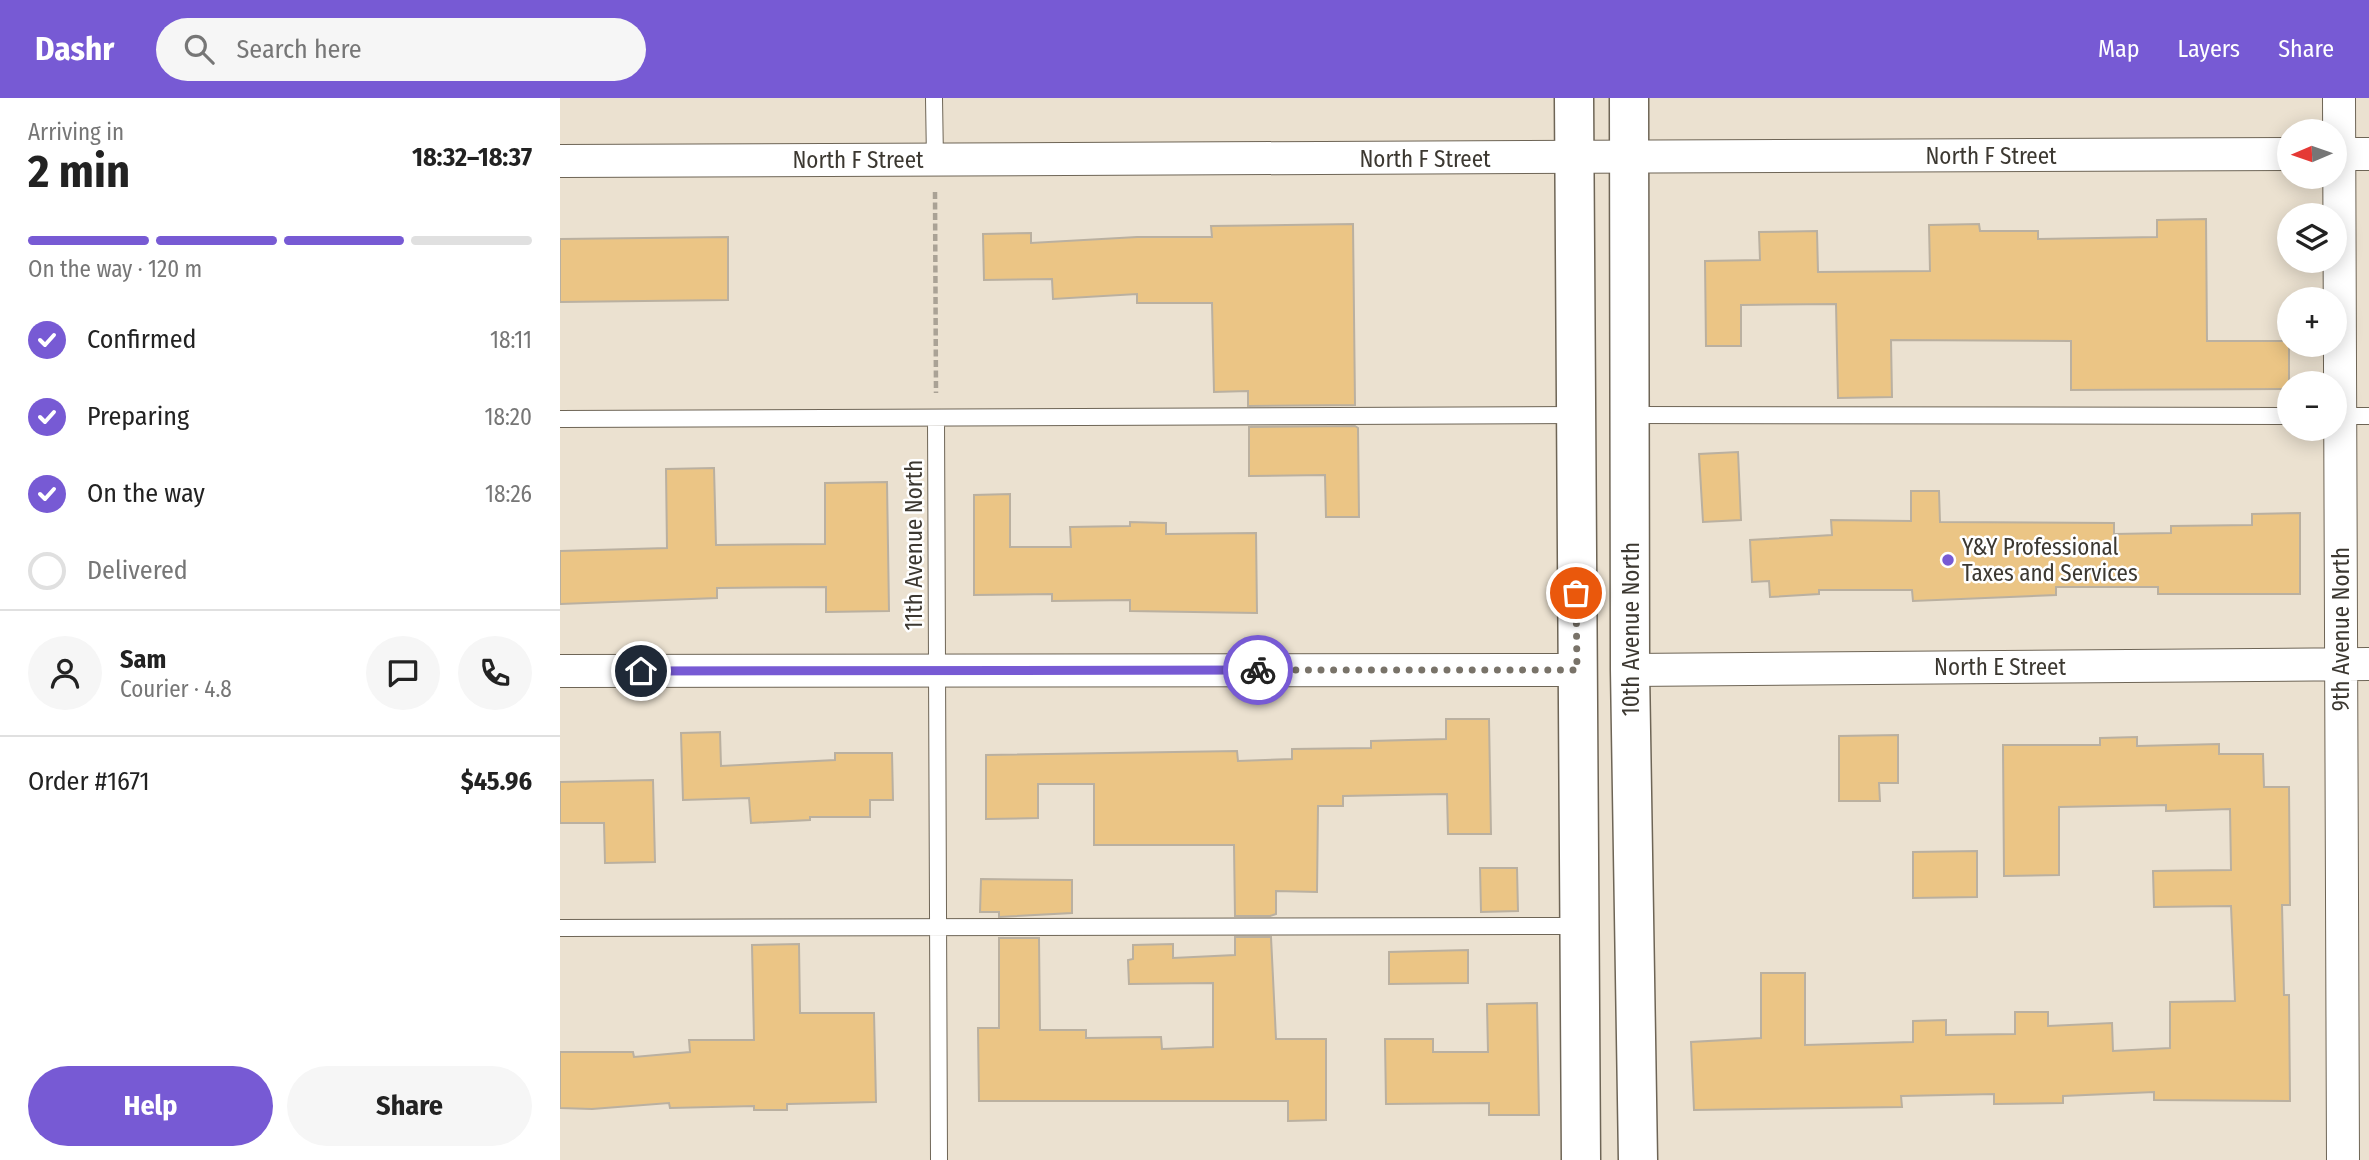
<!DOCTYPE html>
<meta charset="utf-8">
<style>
:root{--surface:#fff;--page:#f6f6f6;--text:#222;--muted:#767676;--line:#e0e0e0;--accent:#775ad4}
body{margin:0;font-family:"Fira Sans Condensed",sans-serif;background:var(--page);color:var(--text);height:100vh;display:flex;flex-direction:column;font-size:26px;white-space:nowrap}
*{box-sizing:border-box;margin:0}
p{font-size:23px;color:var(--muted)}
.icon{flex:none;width:38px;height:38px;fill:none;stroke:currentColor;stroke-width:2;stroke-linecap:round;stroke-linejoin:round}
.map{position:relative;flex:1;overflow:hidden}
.sheet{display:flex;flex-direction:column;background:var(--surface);width:560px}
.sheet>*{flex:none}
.needle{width:46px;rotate:268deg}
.tools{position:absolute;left:1717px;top:21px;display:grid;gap:14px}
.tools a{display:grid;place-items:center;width:70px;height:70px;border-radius:50%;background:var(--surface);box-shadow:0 4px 18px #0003;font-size:35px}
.pin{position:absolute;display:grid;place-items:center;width:60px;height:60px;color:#fff;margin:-30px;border:4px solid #fff;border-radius:50%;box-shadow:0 2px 7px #0007}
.courier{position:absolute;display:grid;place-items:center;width:70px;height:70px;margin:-35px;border:5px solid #775ad4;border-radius:50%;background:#fff;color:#222;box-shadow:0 2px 9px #0007}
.overview em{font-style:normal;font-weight:700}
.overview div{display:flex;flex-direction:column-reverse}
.overview{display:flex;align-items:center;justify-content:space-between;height:119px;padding:0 28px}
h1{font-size:46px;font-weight:700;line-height:52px}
.bar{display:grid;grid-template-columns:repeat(4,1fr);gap:10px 7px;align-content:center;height:84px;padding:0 28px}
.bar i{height:9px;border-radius:5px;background:var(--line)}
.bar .active{background:var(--accent)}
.bar p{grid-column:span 4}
.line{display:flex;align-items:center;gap:18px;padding:0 28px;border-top:2px solid var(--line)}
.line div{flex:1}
.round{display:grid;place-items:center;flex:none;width:74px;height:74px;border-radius:37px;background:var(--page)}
ol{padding:0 28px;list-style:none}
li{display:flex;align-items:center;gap:21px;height:77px}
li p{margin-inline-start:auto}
li .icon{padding:7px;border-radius:50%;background:var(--accent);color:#fff;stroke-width:4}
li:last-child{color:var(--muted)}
li i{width:38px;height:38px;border:4px solid var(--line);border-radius:50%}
.cta{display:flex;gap:14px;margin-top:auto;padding:14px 28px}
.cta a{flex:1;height:80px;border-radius:42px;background:var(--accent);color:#fff;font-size:28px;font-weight:700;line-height:80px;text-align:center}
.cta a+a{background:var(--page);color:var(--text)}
header{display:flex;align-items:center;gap:42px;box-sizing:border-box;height:98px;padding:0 35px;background:var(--accent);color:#fff}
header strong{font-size:33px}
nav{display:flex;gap:38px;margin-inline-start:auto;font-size:24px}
.search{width:490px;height:63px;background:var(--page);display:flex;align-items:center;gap:18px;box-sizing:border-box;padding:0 24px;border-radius:38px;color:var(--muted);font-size:26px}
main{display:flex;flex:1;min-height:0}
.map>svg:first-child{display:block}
.building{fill:#ebc585;stroke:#bab0a0;stroke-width:2}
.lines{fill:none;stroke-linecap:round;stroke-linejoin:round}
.lane-casing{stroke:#6e6556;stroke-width:18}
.street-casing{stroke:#6e6556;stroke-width:34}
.secondary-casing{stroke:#6e6556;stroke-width:41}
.path{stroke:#aaa295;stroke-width:4.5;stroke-dasharray:7 3.5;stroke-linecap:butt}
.lane{stroke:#fff;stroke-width:16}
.street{stroke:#fff;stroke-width:32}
.secondary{stroke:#fff;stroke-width:38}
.done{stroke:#797369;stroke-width:7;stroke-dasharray:0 12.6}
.route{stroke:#775ad4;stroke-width:9}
.poi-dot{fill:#775ad4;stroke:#fff;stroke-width:2.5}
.labels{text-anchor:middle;stroke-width:5;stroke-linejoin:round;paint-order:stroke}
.street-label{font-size:23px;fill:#3c3831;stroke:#fff}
.poi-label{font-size:23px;fill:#3c3831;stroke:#fff;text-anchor:start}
</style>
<header>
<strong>Dashr</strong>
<div class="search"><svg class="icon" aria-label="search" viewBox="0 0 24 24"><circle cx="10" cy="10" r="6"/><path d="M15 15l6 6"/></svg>Search here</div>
<nav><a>Map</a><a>Layers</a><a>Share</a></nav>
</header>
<main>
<section class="sheet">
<div class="overview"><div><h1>2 min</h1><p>Arriving in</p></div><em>18:32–18:37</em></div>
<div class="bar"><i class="active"></i><i class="active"></i><i class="active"></i><i></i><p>On the way · 120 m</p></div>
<ol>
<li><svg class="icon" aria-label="check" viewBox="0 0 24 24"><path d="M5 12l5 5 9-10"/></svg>Confirmed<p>18:11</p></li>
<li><svg class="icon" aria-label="check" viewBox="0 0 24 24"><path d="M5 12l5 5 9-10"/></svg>Preparing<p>18:20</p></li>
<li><svg class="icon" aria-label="check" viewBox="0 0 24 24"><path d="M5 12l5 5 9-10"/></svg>On the way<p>18:26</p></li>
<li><i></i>Delivered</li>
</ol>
<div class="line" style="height:126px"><a class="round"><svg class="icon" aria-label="person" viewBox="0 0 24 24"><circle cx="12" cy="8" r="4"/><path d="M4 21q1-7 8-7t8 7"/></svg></a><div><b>Sam</b><p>Courier · 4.8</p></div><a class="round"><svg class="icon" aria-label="chat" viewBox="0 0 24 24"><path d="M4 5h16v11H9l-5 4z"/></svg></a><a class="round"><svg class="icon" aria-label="phone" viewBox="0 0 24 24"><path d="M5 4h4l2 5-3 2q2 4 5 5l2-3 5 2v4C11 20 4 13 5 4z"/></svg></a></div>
<div class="line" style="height:91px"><div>Order #1671</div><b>$45.96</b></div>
<div class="cta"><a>Help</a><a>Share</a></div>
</section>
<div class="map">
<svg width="1809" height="1062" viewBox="0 0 1809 1062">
<rect width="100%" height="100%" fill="#ebe1d0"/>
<!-- building -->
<path class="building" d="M1646,121L1647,243H1729V291L1511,292V243L1331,242L1332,299L1278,300L1276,206L1181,207V248H1146L1145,163L1200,162L1199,134L1257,133L1258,174L1370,173L1369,127L1419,126L1420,133H1478V141L1597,139V122Z
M793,126L795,307L688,308V293L654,294L652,205H577V196L493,201L492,181L424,182L423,136L471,135V145L577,139H652L651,128Z
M168,139V202L0,204V141Z
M795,328L798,330L799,419H766L765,377L689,378V329Z
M1178,354L1181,422L1143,424L1139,356Z
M154,370L156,447L265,446V385L327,384L329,513L266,514V489L157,490V500L0,506V453L107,450L106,371Z
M1351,393H1379L1380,424L1554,425V436L1611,435V428L1692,427V416L1740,415V496H1598V489H1496V497L1353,503L1352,492H1259V496L1210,499L1209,483L1192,484L1190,442L1272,437L1271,422L1351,423Z
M450,396V449H511L510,429L570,428V424L606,425V436L696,435L697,515L570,513V502L492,503V496L414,497V397Z
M886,621H929L931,736H888L887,696L783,698V708H758L757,794L716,793V816L710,818H675L674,747H534V686H478V720L426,721V657L677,653L678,663L732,661V651L811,650V643L886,641Z
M160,634L161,668L275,662V655H332L333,702H310V719H250V722L191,725L189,700L123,702L121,635Z
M1338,637V685H1319L1320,703H1279V638Z
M1577,639V648L1659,646V656H1703L1704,689H1729L1730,807H1722L1724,897H1729L1730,1003L1594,1002V994L1503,998V1005L1434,1006V996L1341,998L1342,1009L1134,1012L1131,944L1201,940V875H1245V947L1353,944V923L1386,922V937L1455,936V914H1488V928L1552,925L1553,953L1610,950V904L1675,903L1671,808L1594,809L1593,773L1671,772L1670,711L1606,713V707L1499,709V777L1444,778L1443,647H1540V640Z
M93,682L95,764L45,765L44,725H0V684Z
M1417,753V799L1353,800V754Z
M920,770H957L958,813L921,814Z
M421,781L512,782V815L439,819V814H420Z
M675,839H711L716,941H766V1022L728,1023V1003H419L418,930H439V840H479L480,932H526V940L601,939L602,951L653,949V885L569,886L568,862L573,861V847L613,846V860L675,857Z
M239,846L240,915H314L316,1004L227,1006V1012H194V1008L110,1010L109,1005L32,1011L0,1010V954H73L74,959L130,954L129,942H194L192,847Z
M908,852V885L829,886V854Z
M977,905L979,1017H929V1005L826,1006L825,941H873V954H928L927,906Z"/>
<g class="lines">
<!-- lane casing -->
<g class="lane-casing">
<path id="lane" d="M374,0L375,62
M1070,317L1729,318
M1776,318H1809
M376,320L379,1062
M0,321L1016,317
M0,830L1020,828"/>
</g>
<!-- street casing -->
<g class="street-casing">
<path id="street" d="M1779,0L1783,1062
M1774,56H1809
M0,63L1729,56
M1070,572L1809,566
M0,573L1017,572"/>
</g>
<!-- secondary casing -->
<g class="secondary-casing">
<path id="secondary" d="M1014,0L1021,1062
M1069,0L1070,572L1078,1062"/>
</g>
<!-- path -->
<path class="path" d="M375,94L376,295"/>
<!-- lane -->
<use href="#lane" class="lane"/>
<!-- street -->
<use href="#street" class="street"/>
<!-- secondary -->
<use href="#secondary" class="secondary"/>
</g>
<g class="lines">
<!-- done -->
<path class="done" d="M698,572H1017L1016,495"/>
<!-- route -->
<path class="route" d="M81,573L698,572"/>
</g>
<!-- markers -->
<circle class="poi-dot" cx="1388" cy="462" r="7"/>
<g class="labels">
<!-- street labels -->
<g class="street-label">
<text x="1431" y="66">North F Street</text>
<text x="865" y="69">North F Street</text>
<text x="298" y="70">North F Street</text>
<text transform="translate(354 447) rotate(-90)" y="8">11th Avenue North</text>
<text transform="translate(1071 531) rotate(-90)" y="8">10th Avenue North</text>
<text transform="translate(1781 531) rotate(-90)" y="8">9th Avenue North</text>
<text x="1440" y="577">North E Street</text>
</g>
<!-- poi labels -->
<g class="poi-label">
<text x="1402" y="457">Y&amp;Y Professional<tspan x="1402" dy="26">Taxes and Services</tspan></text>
</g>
</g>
</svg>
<div class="tools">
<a><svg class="needle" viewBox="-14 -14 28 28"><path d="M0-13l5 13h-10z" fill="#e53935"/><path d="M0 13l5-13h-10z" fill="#767676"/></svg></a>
<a><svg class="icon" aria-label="layers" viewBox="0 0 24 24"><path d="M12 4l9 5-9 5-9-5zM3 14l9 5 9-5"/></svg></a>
<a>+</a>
<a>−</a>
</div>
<div class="pin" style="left:1016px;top:495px;background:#ea580c"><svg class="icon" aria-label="bag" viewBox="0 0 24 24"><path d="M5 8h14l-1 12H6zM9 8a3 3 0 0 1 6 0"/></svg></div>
<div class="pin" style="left:81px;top:573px;background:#1f2937"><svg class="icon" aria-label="home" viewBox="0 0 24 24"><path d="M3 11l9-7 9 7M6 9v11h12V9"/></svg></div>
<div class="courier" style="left:698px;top:572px"><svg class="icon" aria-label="bike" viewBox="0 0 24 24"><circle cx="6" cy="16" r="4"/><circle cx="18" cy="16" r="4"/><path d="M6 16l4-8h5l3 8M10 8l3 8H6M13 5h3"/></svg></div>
</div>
</main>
